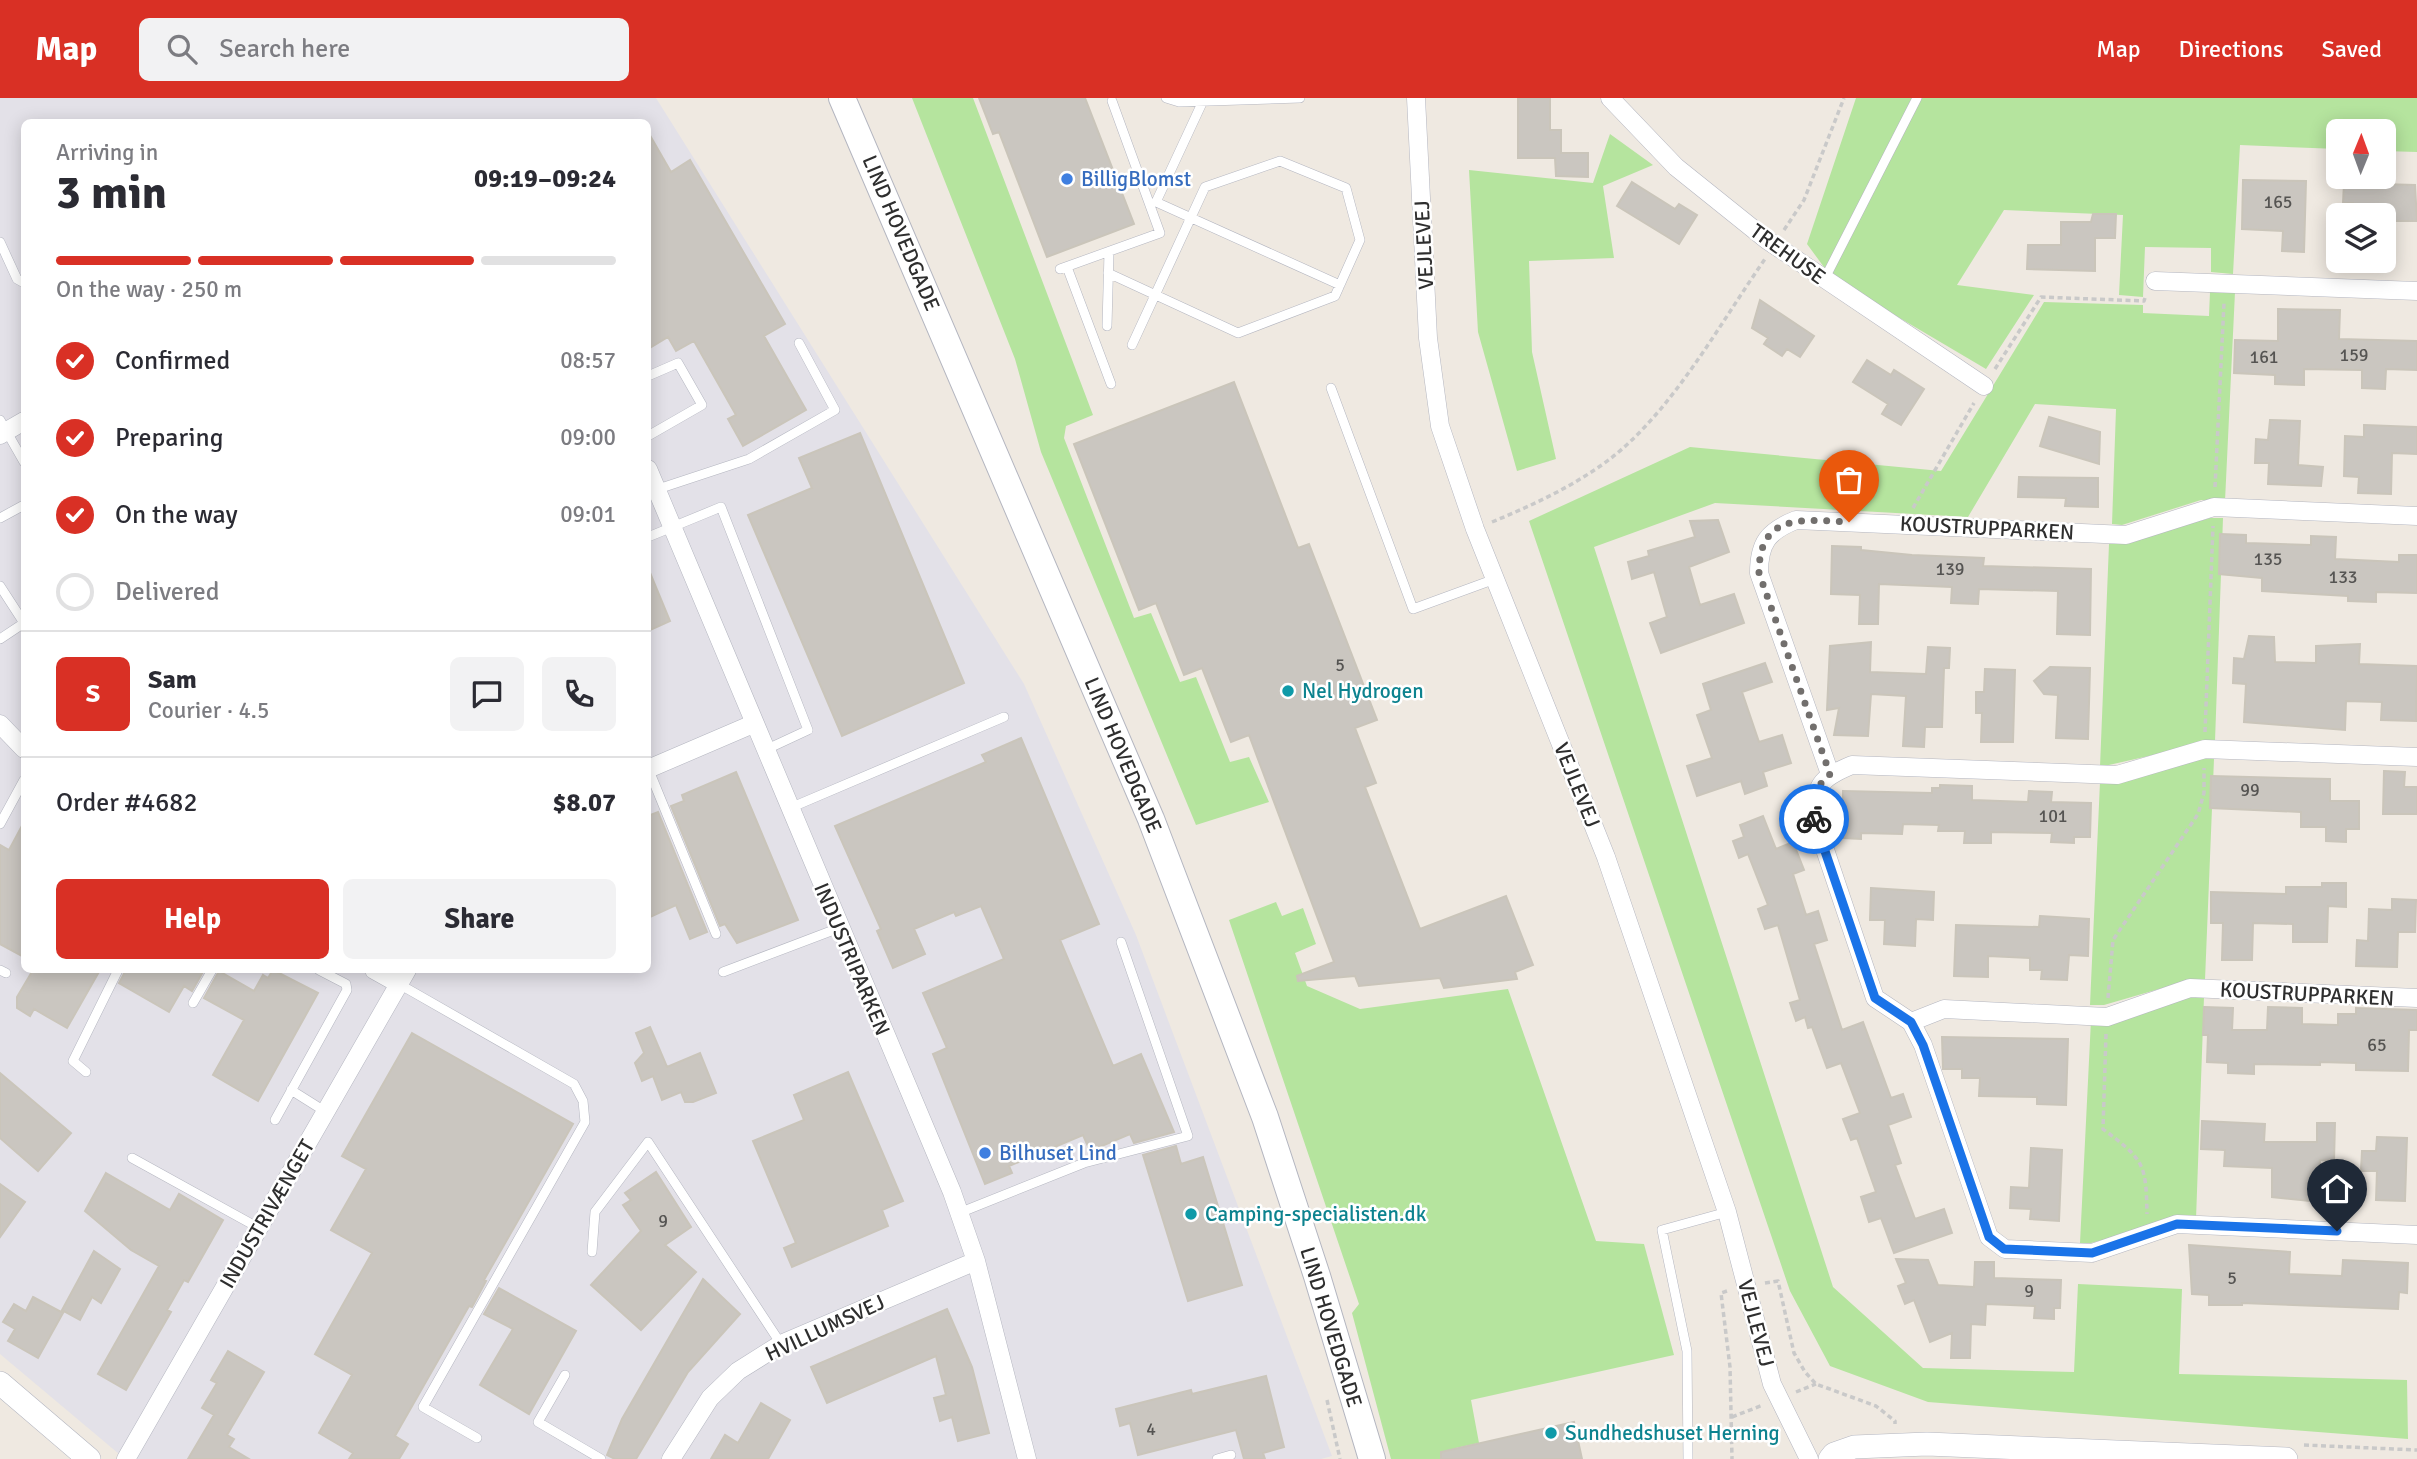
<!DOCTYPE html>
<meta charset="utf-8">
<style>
:root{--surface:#fff;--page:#f2f2f3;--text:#2b2b33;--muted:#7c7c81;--line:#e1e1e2;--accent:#d93025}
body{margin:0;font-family:Signika,sans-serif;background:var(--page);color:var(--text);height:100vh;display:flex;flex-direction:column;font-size:26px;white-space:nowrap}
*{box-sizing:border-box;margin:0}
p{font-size:23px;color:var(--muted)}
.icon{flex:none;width:38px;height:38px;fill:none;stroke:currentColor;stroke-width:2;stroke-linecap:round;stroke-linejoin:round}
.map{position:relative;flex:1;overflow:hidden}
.side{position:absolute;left:21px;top:21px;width:630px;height:854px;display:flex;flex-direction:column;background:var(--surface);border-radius:10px;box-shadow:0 4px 18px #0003}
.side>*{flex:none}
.needle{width:46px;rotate:1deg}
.buttons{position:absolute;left:2326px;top:21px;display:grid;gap:14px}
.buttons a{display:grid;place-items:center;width:70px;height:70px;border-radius:10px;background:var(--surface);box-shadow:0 4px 18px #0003;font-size:35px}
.pin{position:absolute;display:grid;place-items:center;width:60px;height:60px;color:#fff;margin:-72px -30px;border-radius:50% 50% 50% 0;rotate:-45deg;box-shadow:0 0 7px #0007}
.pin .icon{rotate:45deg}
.courier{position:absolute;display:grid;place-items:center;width:70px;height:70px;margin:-35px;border:5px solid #1a73e8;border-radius:50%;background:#fff;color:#222;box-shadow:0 2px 9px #0007}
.summary em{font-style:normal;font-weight:700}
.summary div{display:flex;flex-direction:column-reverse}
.summary{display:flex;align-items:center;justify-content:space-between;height:119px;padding:0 35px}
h1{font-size:46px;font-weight:700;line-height:52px}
.bar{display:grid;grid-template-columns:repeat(4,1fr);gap:10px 7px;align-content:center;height:84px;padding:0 35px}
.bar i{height:9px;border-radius:5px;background:var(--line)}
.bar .on{background:var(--accent)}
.bar p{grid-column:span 4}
.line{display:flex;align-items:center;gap:18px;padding:0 35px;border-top:2px solid var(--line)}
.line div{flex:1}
.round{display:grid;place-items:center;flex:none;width:74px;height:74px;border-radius:10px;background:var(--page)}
ol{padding:0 35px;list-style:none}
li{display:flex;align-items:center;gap:21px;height:77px}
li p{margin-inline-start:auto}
li .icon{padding:7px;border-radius:50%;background:var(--accent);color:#fff;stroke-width:4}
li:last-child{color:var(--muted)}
li i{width:38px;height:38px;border:4px solid var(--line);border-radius:50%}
.action{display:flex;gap:14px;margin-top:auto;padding:14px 35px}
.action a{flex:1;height:80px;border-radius:10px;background:var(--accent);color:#fff;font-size:28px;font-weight:700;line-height:80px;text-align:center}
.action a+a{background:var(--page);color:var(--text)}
header{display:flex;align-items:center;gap:42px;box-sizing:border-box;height:98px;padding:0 35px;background:var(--accent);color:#fff}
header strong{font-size:33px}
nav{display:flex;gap:38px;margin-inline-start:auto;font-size:24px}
.search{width:490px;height:63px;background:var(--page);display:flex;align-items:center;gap:18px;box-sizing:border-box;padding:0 24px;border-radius:10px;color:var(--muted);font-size:26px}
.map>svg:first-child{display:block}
.industrial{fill:#e3e1e8;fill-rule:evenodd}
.green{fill:#b5e49e}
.building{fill:#cac6c0;stroke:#cac5ba;stroke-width:2}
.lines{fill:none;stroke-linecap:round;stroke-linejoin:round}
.service-casing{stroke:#b4b6c0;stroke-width:10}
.minor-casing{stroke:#b4b6c0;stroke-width:19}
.tertiary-casing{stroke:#b4b6c0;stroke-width:24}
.secondary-casing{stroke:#b4b6c0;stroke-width:28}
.path{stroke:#c9c9c9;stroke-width:3.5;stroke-dasharray:5 3.5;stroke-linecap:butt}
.service{stroke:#fff;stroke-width:9}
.minor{stroke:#fff;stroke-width:18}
.tertiary{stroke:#fff;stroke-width:23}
.secondary{stroke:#fff;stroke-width:26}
.done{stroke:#726f6d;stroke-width:7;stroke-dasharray:0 12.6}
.route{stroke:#1a73e8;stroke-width:9}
.shop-dot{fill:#3f7fe0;stroke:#fff;stroke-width:2.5}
.culture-dot{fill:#0f9aa8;stroke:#fff;stroke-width:2.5}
.labels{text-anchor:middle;stroke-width:5;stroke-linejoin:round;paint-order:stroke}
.number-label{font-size:18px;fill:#555452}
.shop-label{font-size:21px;fill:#366cbe;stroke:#fff;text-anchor:start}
.street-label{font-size:21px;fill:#2e2e2e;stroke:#fff}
.culture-label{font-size:21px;fill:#0d838f;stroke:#fff;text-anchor:start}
</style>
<header>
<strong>Map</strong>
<div class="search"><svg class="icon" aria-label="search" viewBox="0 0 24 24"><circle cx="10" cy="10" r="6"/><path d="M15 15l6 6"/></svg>Search here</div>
<nav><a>Map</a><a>Directions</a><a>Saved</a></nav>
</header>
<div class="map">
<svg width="2417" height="1361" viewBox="0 0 2417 1361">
<rect width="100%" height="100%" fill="#efe9e1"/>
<!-- industrial -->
<path class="industrial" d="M0,0H656L1024,586L1136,837L1332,1358L1321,1361H125L0,1256ZM24,24H648V872H24Z"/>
<!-- green -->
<path class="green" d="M912,0H973L1093,317L1066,328L1064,340L1134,520L1151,515L1180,584L1196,579L1230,664L1249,659L1269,704L1196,727L1041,354L1015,261Z
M1856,0H2417V54L2384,53V33H2338V51L2240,47L2233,176L2211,174V150L2145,149L2143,199L2119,197L2123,117L2004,112L1957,187L2034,197L1986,271L1832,180L1807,146Z
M1610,36L1653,67L1603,88L1614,160L1529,163L1532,254L1556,361L1517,373L1478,234L1469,72L1593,85Z
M2210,194H2235L2225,403L2201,402L2122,427L2112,426L2116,311L2035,306L1968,419L1715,405L1594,449L1833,1189L1923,1270L2074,1274L2078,1186L2182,1191L2179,1276L2407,1282L2408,1341L1928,1304L1830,1268L1790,1193L1529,423L1690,349L1941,373L2044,204L2143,207V215L2209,218Z
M2210,420H2223L2215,643L2100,669L2109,446L2128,444Z
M2198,660L2214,661L2205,882H2190L2104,907H2090L2100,684Z
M1276,804L1282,818L1303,810L1316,846L1295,855L1307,888L1360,911L1508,891L1596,1143L1644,1146L1674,1257L1471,1302L1479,1345L1456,1350L1458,1361H1391L1352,1215L1359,1206L1229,822Z
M2190,899H2204L2196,1121H2183L2091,1145H2080L2091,922Z"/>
<!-- building -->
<path class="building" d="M979,0H1085L1134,126L1047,159L999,34L993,36Z
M1518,0H1550V32H1561V55H1588V79L1556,78L1555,60H1518Z
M648,34L671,74L690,62L785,226L764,238L806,312L743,348L728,321L736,317L694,243L676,253L668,239L648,251Z
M2243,82L2306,83L2304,154L2282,153L2283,133L2242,131Z
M1632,84L1675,111L1679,106L1697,117L1679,146L1617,108Z
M2344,85L2415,87L2417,123H2384V117H2353V105H2343Z
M2093,116H2116L2115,140H2095V173L2027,171L2028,147H2061V124H2091Z
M1760,202L1814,238L1800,259L1787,251L1782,258L1764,246L1768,240L1752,230Z
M2278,211L2340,212L2339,241L2417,243V272L2386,271L2385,291L2362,290V272L2304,271V287L2275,286V277L2234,275L2235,242L2278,243Z
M1867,262L1891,277L1894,272L1924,291L1901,327L1882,316L1888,306L1853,284Z
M1234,284L1298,450L1309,446L1377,622L1355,630L1376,685L1365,689L1420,831L1506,798L1533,867L1515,874L1517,881L1444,890L1440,880L1359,888L1355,878L1298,883L1297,878L1334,864L1249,637L1231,644L1202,570L1184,577L1156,505L1139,512L1074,346Z
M2049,319L2100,334L2099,366L2040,348Z
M2270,322L2300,323L2298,367L2323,369L2321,388L2268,386L2269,365H2255L2256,341L2268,342Z
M2364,327L2417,329V356L2392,355L2391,396L2358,395L2359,379L2344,378L2345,338L2364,339Z
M860,335L964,585L842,638L748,417L812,390L799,360Z
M2019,379L2098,380V409L2065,408L2066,400L2018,399Z
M1718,422L1729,454L1689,469L1700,507L1734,496L1744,525L1661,555L1650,525L1667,519L1654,474L1632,481L1628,464L1649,458L1648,453L1695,439L1690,423Z
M2220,436L2246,437V445L2311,447V438L2336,439L2335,461L2399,464V457H2417V495L2376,494V504L2348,503V498L2262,493V480L2219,476Z
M1832,448L1861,449V452L1912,457L1984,460L1983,468L2091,471L2090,537L2057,536L2058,493L1979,491L1978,506L1951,505L1952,489L1879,486L1878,526H1859L1860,497L1831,496Z
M648,470L670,523L648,533Z
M2249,538L2274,539L2275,564L2316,565V548L2360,546L2359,566L2417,568L2416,623L2381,622L2382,604L2346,603L2345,632L2244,624L2246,586L2233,585L2234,560L2244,561Z
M1871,544L1870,574L1926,576L1928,549L1950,550L1949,570H1944L1942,629H1925L1924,649L1903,648L1906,598L1871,596L1868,638L1834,637L1839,610L1827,612L1830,548Z
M1765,565L1772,584L1742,594L1759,644L1782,637L1791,665L1763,674L1767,688L1745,696L1741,683L1697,698L1687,668L1712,660L1697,617L1711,612L1703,586Z
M2050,569L2090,570L2088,641L2056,640L2058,597L2044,596L2034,583Z
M1985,571L2015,572L2013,644H1981L1982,615H1976V594H1984Z
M1021,640L1099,826L1060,842L1113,968L1141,956L1174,1034L1134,1045L1130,1036L1090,1053L1083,1037L1009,1068L1012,1075L985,1086L933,956L947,950L923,895L1004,861L981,808L956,818L954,814L914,831L925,856L893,870L877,833L881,831L835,728L986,664L982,657Z
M2384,673L2405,674L2404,689H2417V716H2383Z
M736,674L798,822L737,845L725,826L720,828L671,708L684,703L682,697Z
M2211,678L2330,681V703H2359V731H2346V744L2326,743V729H2301V714L2210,710Z
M1940,687L1972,688V702L2028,704L2029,693L2052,694L2051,704L2091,705L2090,739H2074V745L2051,744L2052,735L1991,734V745H1964L1965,733H1938L1939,727L1903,726L1902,736L1861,735V741L1843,740V736L1833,735L1834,703L1843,704V693L1932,695V690H1940Z
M658,714L707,834L690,841L676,807L648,820V718Z
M1763,718L1776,751L1793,744L1804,772L1793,776L1806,817L1818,813L1827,842L1814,846L1842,932L1863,924L1891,1000L1903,996L1911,1019L1888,1027L1901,1065L1895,1067L1915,1121L1944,1111L1952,1135L1894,1155L1881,1120L1869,1124L1861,1099L1876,1094L1857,1040L1851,1042L1843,1021L1860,1015L1841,965L1827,970L1812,929L1808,930L1805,919L1796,923L1790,905L1800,902L1778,827L1765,831L1758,811L1768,807L1748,756L1739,760L1733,743L1744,739L1740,727Z
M24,724V859L0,846V747L9,752Z
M2322,785H2346V809L2328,808L2327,844H2293V826L2253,825L2252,862H2222L2223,825H2211V794L2286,796V789H2322Z
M1871,790L1934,794L1933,822L1916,821L1915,848L1884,846L1885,822H1870Z
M2392,801L2416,802L2415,834H2398L2397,869L2356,868L2357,842L2368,843L2369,811L2392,812Z
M2040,818L2089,821L2088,858L2069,857L2067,882L2041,881L2042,872H2030V860L1988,858V879L1954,878L1956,827L2039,829Z
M33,872H100L67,930L34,911L30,918L17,910V899Z
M126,872H204L192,893L184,888L169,914L119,885Z
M273,872L318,895L258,1003L213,977L244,922L204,900L219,873L254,893L263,877L268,880Z
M2204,909L2233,910L2232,932H2267L2268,909L2302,910V926L2338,927V916H2356V910L2417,912V932H2409L2408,973L2356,972V965L2320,964V967L2254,966V976L2228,975V965L2207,964L2208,937H2203Z
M650,929L667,969L700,955L716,995L693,1004H685L681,994L662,1002L653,978L642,983L635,965L644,955L636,935Z
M412,935L573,1026L484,1182L486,1183L472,1209L469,1208L395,1338L408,1346L399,1361H349L353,1355L319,1335L352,1277L315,1256L372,1155L331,1132L366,1071L342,1058Z
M1942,939L2068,941L2066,1007L2037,1006V999L1979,998L1980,980H1962V971H1943Z
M848,974L903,1103L882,1112L888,1128L792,1169L784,1150L796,1145L753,1043L804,1022L794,997Z
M0,975L71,1035L38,1073L0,1040Z
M2202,1023L2265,1026L2264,1044H2317V1025H2335L2334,1063L2320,1062L2319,1104L2272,1099V1070L2224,1068L2225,1052L2201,1051Z
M2377,1039L2407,1040L2405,1103L2376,1102L2377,1073H2361L2362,1053H2376Z
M1176,1048L1181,1066L1203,1059L1242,1187L1188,1203L1143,1057Z
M2031,1050L2062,1052L2059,1123L2030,1121L2031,1111L2010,1110L2011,1089L2029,1090Z
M656,1074L691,1129L665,1147L696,1174L641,1232L591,1187L641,1133L623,1107L631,1102L625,1095Z
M106,1075L170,1112L179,1096L223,1122L188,1184L184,1182L167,1212L171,1214L126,1292L98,1276L159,1168L131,1152L85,1113Z
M0,1086L25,1104L0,1139Z
M2189,1147L2290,1154L2289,1176L2342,1178L2343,1162L2408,1165L2407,1195L2399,1194L2398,1211L2242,1205V1207H2209V1197L2192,1196Z
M94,1153L120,1171L101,1205L92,1199L80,1222L62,1212Z
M1896,1161L1928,1162L1938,1187L1974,1189L1975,1164H1994V1180L2061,1182L2060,1210H2054V1221L2034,1220L2035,1208L1986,1206L1985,1227L1971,1226L1970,1260H1951L1952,1235L1930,1244L1914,1202L1905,1206L1898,1188L1906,1185Z
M703,1181L740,1216L688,1274L636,1361H615L607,1357L622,1321Z
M499,1190L576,1233L529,1316L480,1287L513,1231L484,1216Z
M33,1199L63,1215L38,1260L8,1243L15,1231L3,1224L14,1206L26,1213Z
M947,1211L972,1269L989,1335L958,1343L952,1319L940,1323L934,1300L946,1297L936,1258L827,1305L811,1269Z
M228,1253L264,1274L227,1337L234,1341L229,1349L249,1361H188L214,1317L202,1310L217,1285L211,1282Z
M1266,1278L1284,1349L1263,1355L1265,1361H1244L1236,1332L1138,1357L1130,1325L1120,1328L1116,1311L1191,1292L1192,1296Z
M761,1305L790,1322L768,1361H711L725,1337L738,1345Z
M1574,1324L1582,1361H1441V1354Z"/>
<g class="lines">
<!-- service casing -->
<g class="service-casing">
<path id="service" d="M1166,0L1179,4L1300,0
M1203,3L1156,104L1340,187
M0,144L17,181L24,185
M1067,169L1111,286
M1060,171L1160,135L1112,3
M1108,175L1238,235L1335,198L1360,142L1346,90L1280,63L1205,89L1132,247
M1824,182L1917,0
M1107,228L1109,154
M648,278L678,265L702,307L648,338
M1331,290L1413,511L1495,481
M0,322L24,364
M658,391L749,361L835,312L799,245
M0,420L24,407
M648,439L721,409L808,632L765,652
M0,488L24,525L0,541
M648,670L716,836
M790,710L1004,619
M0,726L24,682
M0,872L6,875
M723,874L839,830
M399,886L574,986L583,1003L585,1024L423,1309L477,1340
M193,905L212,872
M86,974L73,963L118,872
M291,992L326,1014
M275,1022L347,892L346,886L319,872
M132,1060L259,1130
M959,1115L1084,1065L1188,1038L1121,844
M592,1154L595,1114L648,1044L781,1246
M565,1277L538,1324L601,1361
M1217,1361L1231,1357
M1688,1361L1687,1253L1662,1132L1727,1114"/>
</g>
<!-- minor casing -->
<g class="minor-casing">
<path id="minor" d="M1416,0L1428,240L1440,328L1475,431L1606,759L1727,1114L1772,1286L1809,1361
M1610,0L1676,69L1767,142L1984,288
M2155,183L2417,193
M0,337L24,323
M648,371L952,1094L976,1163L1027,1361
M0,626L24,651
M2417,659L2205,651L2117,677L1852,667C1823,679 1816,685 1813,716L1875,900L1911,924L1923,947L1989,1139L2005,1151L2092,1155L2177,1126L2417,1137
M648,671L753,626
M1830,676L1759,475C1759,445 1768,433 1796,422L2126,437L2214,409L2417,418
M374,872L399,886
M1911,924L1944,911L2107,919L2190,890L2417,900
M126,1361L407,872
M671,1361L710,1300L738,1273L781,1246L976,1163"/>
</g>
<!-- tertiary casing -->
<g class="tertiary-casing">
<path id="tertiary" d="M0,1285L89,1361
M1830,1361L1834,1356L1854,1349L1927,1346L2286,1361"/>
</g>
<!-- secondary casing -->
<g class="secondary-casing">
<path id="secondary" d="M842,0L1151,721L1265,1019L1317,1178L1372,1361"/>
</g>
<!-- path -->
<path class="path" d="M1784,132L1804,102L1844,0
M1995,271L2041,199L2144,203L2145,200
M2215,389L2224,205
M1913,410L1974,305
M1492,424C1533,407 1574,388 1610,361C1673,312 1719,227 1765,161
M2205,634L2213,428
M2108,900L2113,842L2198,716L2204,695V670
M2106,936L2103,1031C2144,1062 2146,1065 2147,1116
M1765,1185L1778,1183L1794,1255L1805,1274L1816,1286L1876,1308L1895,1323V1326
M1727,1193L1721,1195L1730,1269L1732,1361
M1796,1294L1816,1286
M1327,1302L1340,1361
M1732,1319L1763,1307
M2304,1347L2417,1352"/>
<!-- service -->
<use href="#service" class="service"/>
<!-- minor -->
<use href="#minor" class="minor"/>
<!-- tertiary -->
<use href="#tertiary" class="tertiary"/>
<!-- secondary -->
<use href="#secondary" class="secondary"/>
</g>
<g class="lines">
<!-- done -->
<path class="done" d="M1814,721L1815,692L1830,676L1759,475C1759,414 1803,422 1849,424"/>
<!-- route -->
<path class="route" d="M1814,721L1875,900L1911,924L1923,947L1989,1139L2004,1151L2092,1155L2177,1126L2337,1133"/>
</g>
<!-- markers -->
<g class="shop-dot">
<circle cx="1067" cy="81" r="7"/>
<circle cx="985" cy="1055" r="7"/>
</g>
<g class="culture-dot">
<circle cx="1288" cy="593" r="7"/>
<circle cx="1191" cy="1116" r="7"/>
<circle cx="1551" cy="1335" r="7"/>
</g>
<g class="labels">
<!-- number labels -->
<g class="number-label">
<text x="2278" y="110">165</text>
<text x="2354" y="263">159</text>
<text x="2264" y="265">161</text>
<text x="2268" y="467">135</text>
<text x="1950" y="477">139</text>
<text x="2343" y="485">133</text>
<text x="1340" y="573">5</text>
<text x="2250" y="698">99</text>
<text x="2053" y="724">101</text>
<text x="2377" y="953">65</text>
<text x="663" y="1129">9</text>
<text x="2232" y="1186">5</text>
<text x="2029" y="1199">9</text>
<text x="1151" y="1337">4</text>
</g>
<!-- shop labels -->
<g class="shop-label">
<text x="1081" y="88">BilligBlomst</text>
<text x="999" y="1062">Bilhuset Lind</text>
</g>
<!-- street labels -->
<g class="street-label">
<text transform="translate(901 135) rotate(67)" y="7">LIND HOVEDGADE</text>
<text transform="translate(1424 147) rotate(-93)" y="7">VEJLEVEJ</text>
<text transform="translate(1788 156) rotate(36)" y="7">TREHUSE</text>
<text transform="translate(1987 430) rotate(3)" y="7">KOUSTRUPPARKEN</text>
<text transform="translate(1123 657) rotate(67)" y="7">LIND HOVEDGADE</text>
<text transform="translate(1577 687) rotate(68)" y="7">VEJLEVEJ</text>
<text transform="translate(852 861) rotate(67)" y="7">INDUSTRIPARKEN</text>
<text transform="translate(2307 896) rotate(3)" y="7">KOUSTRUPPARKEN</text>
<text transform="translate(267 1116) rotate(-60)" y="7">INDUSTRIVÆNGET</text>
<text transform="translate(1756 1225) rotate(75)" y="7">VEJLEVEJ</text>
<text transform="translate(1331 1229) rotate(73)" y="7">LIND HOVEDGADE</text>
<text transform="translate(825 1230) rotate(-25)" y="7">HVILLUMSVEJ</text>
</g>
<!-- culture labels -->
<g class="culture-label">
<text x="1302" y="600">Nel Hydrogen</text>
<text x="1205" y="1123">Camping-specialisten.dk</text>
<text x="1565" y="1342">Sundhedshuset Herning</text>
</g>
</g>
</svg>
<div class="buttons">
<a><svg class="needle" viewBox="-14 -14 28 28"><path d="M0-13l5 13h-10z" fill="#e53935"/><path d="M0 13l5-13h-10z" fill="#7c7c81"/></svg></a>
<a><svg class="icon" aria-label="layers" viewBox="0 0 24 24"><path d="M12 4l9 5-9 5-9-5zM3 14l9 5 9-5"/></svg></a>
</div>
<div class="pin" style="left:1849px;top:424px;background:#ea580c"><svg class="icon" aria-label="bag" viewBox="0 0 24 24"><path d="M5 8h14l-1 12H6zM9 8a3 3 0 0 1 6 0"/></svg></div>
<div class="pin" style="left:2337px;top:1133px;background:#1f2937"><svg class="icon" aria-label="home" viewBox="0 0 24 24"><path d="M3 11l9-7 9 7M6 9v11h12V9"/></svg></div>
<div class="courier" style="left:1814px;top:721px"><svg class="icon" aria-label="bike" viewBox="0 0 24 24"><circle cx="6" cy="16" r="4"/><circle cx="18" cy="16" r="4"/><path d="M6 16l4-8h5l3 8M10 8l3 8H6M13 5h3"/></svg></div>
<section class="side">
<div class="summary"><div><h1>3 min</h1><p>Arriving in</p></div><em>09:19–09:24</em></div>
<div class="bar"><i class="on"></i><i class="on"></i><i class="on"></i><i></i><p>On the way · 250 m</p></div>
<ol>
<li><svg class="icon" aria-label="check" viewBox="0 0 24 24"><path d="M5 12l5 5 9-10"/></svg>Confirmed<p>08:57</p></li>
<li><svg class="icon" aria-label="check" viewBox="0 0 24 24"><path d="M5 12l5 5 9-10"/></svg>Preparing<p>09:00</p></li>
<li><svg class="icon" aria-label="check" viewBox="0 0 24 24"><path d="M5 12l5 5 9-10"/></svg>On the way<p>09:01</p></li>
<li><i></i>Delivered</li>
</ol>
<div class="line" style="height:126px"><b class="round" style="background:var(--accent);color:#fff">S</b><div><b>Sam</b><p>Courier · 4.5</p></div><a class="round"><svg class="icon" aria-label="chat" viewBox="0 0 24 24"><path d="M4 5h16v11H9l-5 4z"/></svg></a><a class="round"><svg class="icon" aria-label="phone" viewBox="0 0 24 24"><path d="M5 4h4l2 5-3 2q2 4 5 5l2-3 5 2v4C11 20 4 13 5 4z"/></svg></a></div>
<div class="line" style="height:91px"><div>Order #4682</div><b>$8.07</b></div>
<div class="action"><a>Help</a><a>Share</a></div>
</section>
</div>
